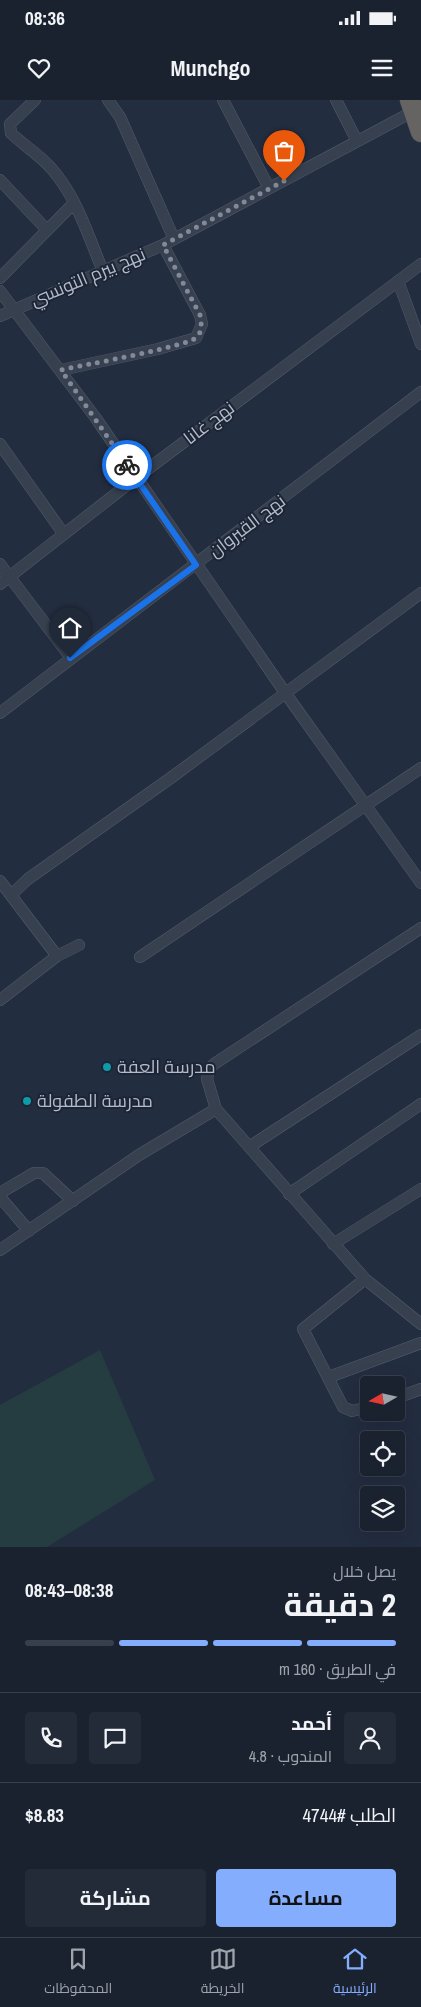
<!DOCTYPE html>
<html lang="ar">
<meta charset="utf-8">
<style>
:root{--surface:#1a2230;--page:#232a38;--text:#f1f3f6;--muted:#9fa4ab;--line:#383f4c;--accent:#84adfe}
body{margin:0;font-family:"Archivo Narrow",Cairo,sans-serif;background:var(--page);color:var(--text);direction:rtl;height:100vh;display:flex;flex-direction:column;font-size:19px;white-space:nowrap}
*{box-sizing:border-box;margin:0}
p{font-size:16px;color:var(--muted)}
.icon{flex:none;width:28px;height:28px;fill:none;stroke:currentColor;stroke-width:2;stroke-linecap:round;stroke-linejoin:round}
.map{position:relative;height:1447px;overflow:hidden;direction:ltr}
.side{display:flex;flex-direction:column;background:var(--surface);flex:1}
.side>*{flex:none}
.needle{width:32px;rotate:261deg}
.controls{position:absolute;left:360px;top:1276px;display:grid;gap:10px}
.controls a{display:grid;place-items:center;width:45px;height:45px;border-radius:5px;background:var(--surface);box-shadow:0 5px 20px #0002,0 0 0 1px var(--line);font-size:25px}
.pin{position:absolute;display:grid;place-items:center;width:42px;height:42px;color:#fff;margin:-51px -21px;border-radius:50% 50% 50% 0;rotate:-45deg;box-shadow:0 0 5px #0007}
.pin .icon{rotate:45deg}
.courier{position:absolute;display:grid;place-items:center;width:50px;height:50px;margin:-25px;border:4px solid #1a73e8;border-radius:50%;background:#fff;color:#222;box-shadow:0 1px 6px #0007}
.headline em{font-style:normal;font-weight:700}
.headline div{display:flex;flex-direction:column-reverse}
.headline{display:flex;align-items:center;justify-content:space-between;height:85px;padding:0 25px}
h1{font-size:32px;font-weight:700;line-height:38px}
.bar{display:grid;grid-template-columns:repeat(4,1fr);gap:8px 5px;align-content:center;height:60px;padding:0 25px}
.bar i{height:6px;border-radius:4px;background:var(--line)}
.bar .on{background:var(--accent)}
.bar p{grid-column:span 4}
.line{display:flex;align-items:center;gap:12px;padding:0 25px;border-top:1px solid var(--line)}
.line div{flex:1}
.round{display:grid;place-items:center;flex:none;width:52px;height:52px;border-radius:5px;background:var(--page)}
.primary-button{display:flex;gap:10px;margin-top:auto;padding:10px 25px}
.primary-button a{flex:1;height:58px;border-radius:5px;background:var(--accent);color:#111;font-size:20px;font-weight:700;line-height:58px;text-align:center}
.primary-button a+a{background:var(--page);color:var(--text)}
.status{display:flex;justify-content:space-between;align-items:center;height:35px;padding:0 25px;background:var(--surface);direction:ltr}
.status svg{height:14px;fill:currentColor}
header{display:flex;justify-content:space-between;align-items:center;height:65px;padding:0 25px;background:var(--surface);font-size:22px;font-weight:700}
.tabs{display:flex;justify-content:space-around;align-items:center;height:70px;border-top:1px solid var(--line);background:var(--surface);font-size:14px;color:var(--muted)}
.tabs a{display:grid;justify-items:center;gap:2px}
.tabs .on{color:var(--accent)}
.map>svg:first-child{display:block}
.green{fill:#253c41}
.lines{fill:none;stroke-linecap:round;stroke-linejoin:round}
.minor-casing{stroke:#525b6a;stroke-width:12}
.trunk-casing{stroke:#3f4857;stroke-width:21}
.minor{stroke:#37404f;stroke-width:11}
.trunk{stroke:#666462;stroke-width:20}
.done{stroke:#81899a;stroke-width:5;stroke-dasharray:0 9}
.route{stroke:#1a73e8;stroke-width:6}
.culture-dot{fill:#0f9aa8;stroke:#1c2535;stroke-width:2}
.labels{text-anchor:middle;stroke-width:4;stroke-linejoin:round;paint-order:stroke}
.street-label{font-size:18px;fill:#b3bbca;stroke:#1c2535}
.poi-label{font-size:18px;fill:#b3bbca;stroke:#1c2535;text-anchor:start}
</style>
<div class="status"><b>08:36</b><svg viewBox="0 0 49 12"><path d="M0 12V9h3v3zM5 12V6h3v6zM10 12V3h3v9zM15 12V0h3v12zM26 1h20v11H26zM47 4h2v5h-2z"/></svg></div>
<header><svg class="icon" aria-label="menu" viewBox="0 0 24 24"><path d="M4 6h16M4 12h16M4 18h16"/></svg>Munchgo<svg class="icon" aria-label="heart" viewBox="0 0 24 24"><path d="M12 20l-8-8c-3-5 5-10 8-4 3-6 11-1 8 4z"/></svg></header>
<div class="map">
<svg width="421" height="1447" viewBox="0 0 421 1447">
<rect width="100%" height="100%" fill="#232d40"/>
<!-- green -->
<path class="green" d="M100,1250L155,1380L47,1447H0V1305Z"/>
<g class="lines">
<!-- minor casing -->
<g class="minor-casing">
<path id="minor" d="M35,0L10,24L11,33C23,45 40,55 51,68C77,97 88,136 103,171
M108,0L120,17L174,139
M223,0L269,88
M336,0L357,41
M0,80L47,130
M0,178L74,103
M398,181L421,244
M0,191L95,317L286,594L421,783
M0,216L163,145L414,11
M61,270L158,249L196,238L202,224L200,215L163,145
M0,344L63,433
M0,464L71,558
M0,484L136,378L421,164
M0,613L421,292
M0,781L57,856
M11,795L28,779L172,677L421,493
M421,828L214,964L209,970L207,979L216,1009L365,1179L421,1224
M140,857L421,668
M0,900L57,856L79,845
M249,1047L421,935
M0,1093L34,1073H43L73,1101
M289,1094L421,1004
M0,1097L29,1131
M333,1144L421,1089
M0,1150L139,1055L216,1009
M365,1179L303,1229L343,1307L352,1311L369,1307
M329,1277L421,1243
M396,1298L421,1289"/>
</g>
<!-- trunk casing -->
<g class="trunk-casing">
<path id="trunk" d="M410,0L421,32"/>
</g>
<!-- minor -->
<use href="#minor" class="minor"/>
<!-- trunk -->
<use href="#trunk" class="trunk"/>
</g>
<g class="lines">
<!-- done -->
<path class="done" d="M127,365L61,270C82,265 187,247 197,237C203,230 201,223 200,215L163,145L284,81"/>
<!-- route -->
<path class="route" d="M70,558L196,465L127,365"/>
</g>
<!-- markers -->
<g class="culture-dot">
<circle cx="107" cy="967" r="5"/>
<circle cx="27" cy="1001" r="5"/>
</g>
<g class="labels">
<!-- street labels -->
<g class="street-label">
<text transform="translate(88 177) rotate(-23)" y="6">نهج بيرم التونسي</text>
<text transform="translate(209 323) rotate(-37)" y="6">نهج غانا</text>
<text transform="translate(247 426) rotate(-37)" y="6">نهج القيروان</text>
</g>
<!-- poi labels -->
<g class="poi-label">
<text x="117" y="973">مدرسة العفة</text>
<text x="37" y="1007">مدرسة الطفولة</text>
</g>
</g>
</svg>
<div class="controls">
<a><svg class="needle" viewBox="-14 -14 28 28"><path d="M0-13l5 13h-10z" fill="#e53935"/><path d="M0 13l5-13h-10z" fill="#9fa4ab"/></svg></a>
<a><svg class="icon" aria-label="locate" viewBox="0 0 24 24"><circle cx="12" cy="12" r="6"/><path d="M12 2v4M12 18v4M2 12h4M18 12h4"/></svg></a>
<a><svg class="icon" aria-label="layers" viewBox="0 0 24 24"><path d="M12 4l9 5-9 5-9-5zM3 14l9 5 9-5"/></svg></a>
</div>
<div class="pin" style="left:284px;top:81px;background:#ea580c"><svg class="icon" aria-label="bag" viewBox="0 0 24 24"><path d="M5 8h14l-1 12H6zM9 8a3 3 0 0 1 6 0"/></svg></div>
<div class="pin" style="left:70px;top:558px;background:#1f2937"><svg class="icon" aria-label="home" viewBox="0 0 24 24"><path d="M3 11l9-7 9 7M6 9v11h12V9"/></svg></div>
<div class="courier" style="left:127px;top:365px"><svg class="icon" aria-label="bike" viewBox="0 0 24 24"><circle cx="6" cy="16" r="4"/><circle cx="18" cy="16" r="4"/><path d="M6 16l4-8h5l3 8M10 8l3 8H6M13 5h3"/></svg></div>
</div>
<section class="side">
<div class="headline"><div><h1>2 دقيقة</h1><p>يصل خلال</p></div><em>08:38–08:43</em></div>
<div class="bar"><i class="on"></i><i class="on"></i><i class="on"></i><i></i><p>في الطريق · 160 m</p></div>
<div class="line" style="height:90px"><a class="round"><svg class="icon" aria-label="person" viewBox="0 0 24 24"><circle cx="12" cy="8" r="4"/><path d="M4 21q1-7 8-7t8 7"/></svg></a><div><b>أحمد</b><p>المندوب · 4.8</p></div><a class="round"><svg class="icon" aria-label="chat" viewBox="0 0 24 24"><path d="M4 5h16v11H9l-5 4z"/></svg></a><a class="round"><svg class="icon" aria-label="phone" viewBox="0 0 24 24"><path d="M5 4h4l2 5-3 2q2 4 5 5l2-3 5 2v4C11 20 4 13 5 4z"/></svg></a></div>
<div class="line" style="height:65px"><div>الطلب #4744</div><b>$8.83</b></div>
<div class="primary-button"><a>مساعدة</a><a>مشاركة</a></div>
</section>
<nav class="tabs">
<a class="on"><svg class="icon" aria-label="home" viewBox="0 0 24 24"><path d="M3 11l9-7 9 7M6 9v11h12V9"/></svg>الرئيسية</a>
<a><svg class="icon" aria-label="map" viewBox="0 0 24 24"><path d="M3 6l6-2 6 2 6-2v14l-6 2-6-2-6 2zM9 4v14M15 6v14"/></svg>الخريطة</a>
<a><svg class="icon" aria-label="saved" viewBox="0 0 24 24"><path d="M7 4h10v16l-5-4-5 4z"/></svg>المحفوظات</a>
</nav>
